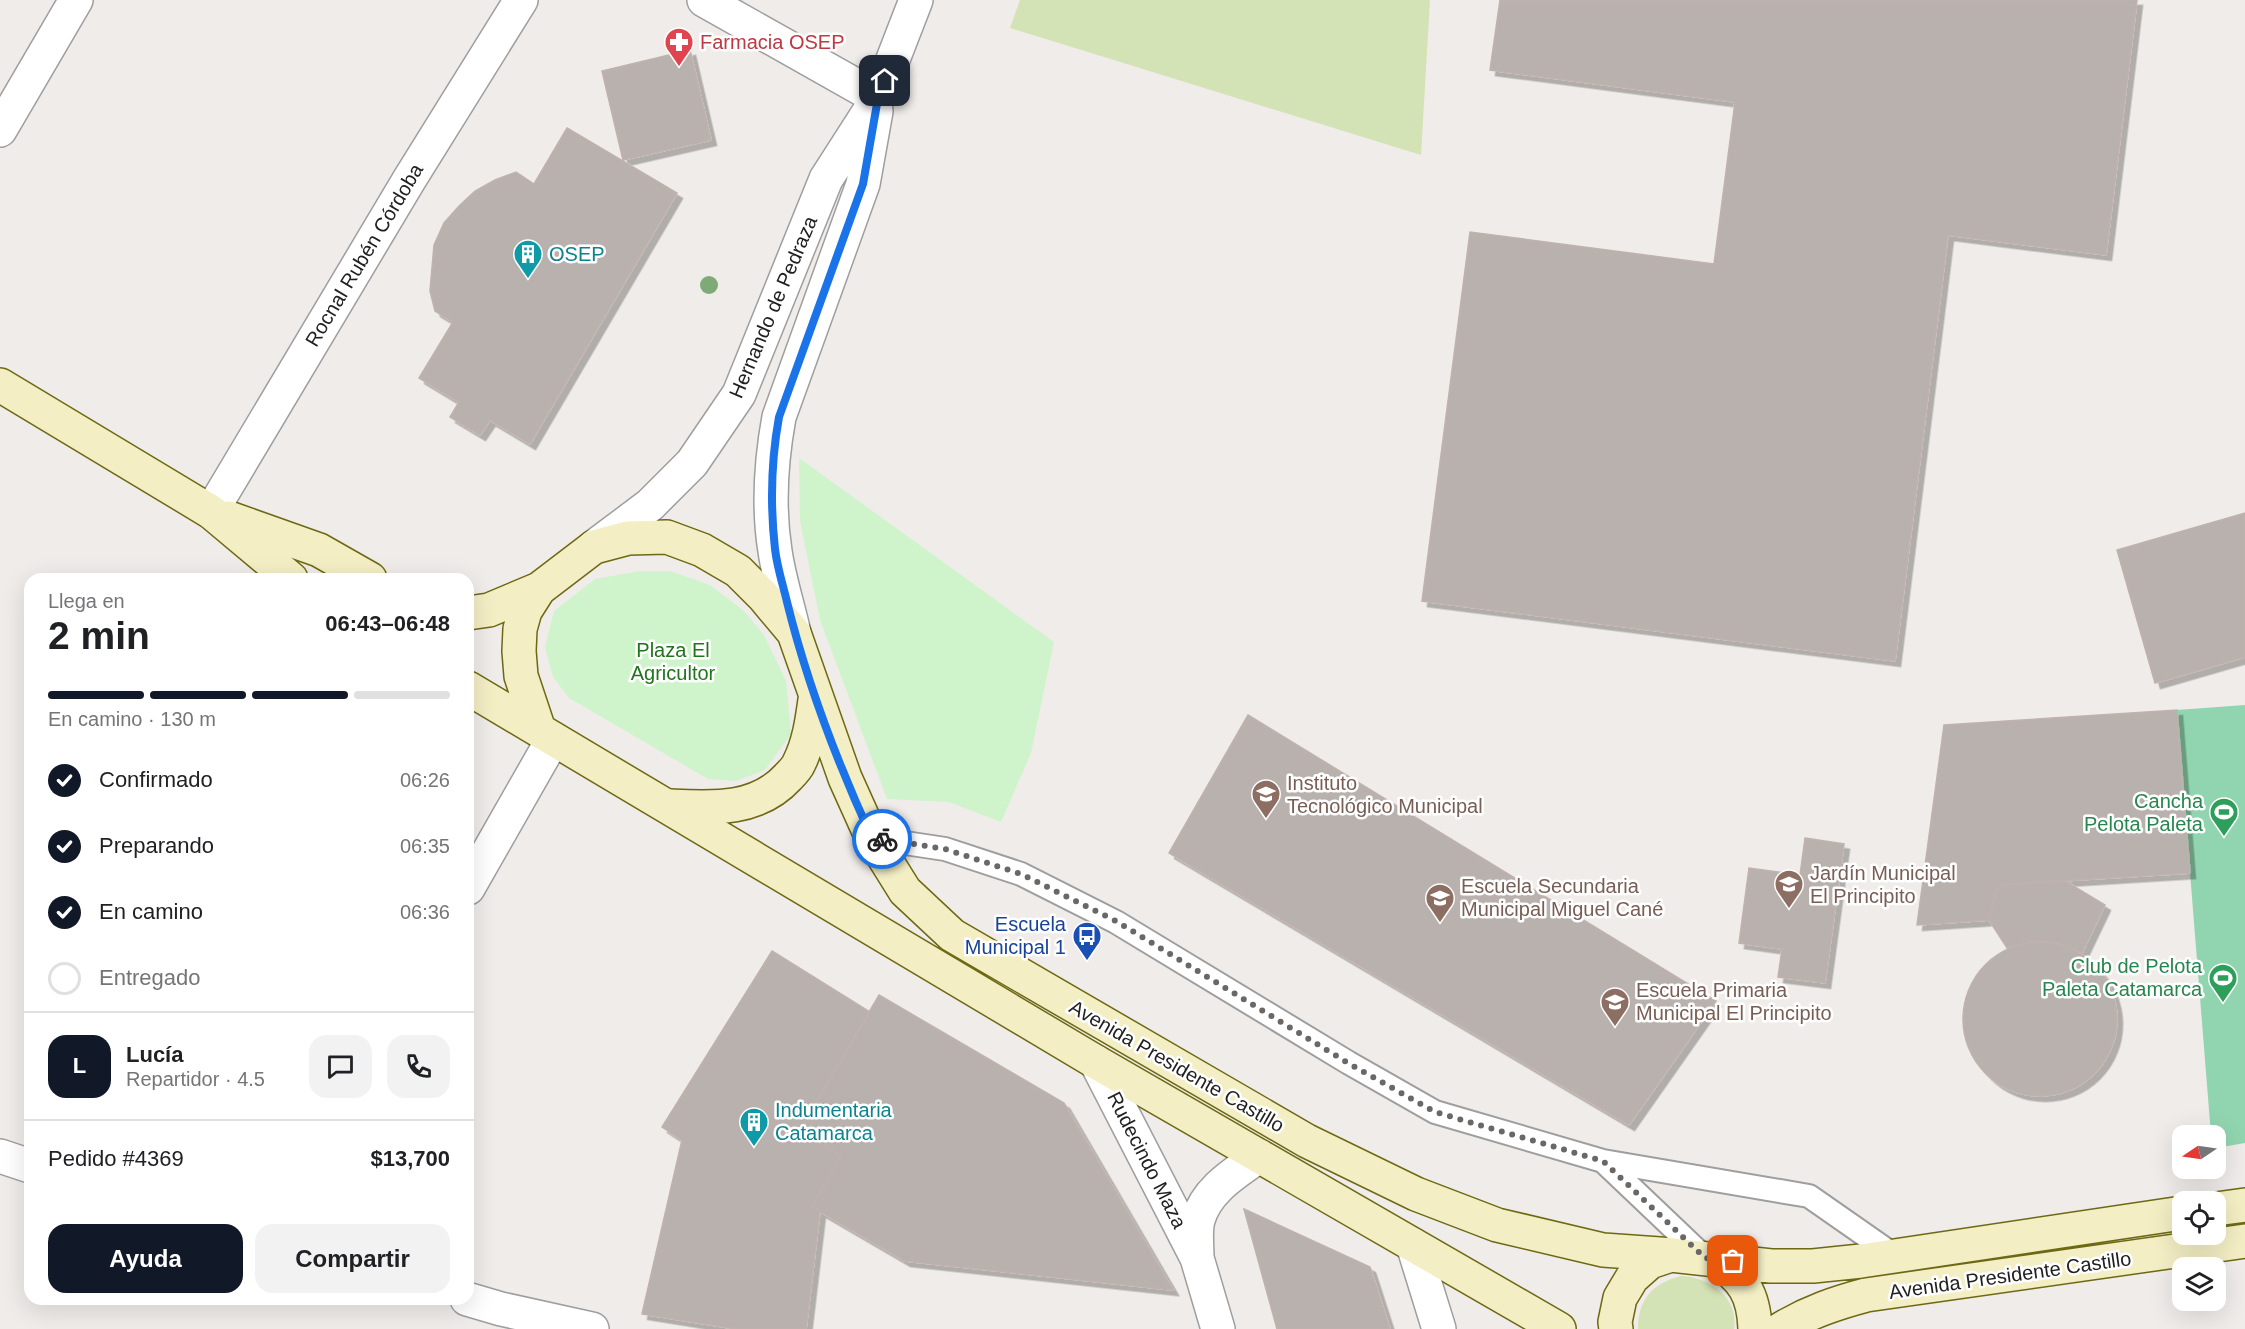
<!DOCTYPE html>
<html lang="es">
<meta charset="utf-8">
<style>
:root{--surface:#fff;--page:#f2f2f2;--text:#202124;--muted:#757577;--line:#e0e0e0;--accent:#111827}
body{margin:0;font-family:Helvetica,sans-serif;background:var(--page);color:var(--text);height:100vh;display:flex;flex-direction:column;font-size:22px;white-space:nowrap}
*{box-sizing:border-box;margin:0}
p{font-size:20px;color:var(--muted)}
.icon{flex:none;width:33px;height:33px;fill:none;stroke:currentColor;stroke-width:2;stroke-linecap:round;stroke-linejoin:round}
.map{position:relative;flex:1;overflow:hidden}
.sheet{position:absolute;left:24px;top:573px;width:450px;height:732px;display:flex;flex-direction:column;background:var(--surface);border-radius:18px;box-shadow:0 6px 24px #0002}
.sheet>*{flex:none}
.needle{width:39px;rotate:257deg}
.buttons{position:absolute;left:2172px;top:1125px;display:grid;gap:12px}
.buttons a{display:grid;place-items:center;width:54px;height:54px;border-radius:12px;background:var(--surface);box-shadow:0 6px 24px #0002;font-size:30px}
.pin{position:absolute;display:grid;place-items:center;width:51px;height:51px;color:#fff;margin:-26px;border-radius:12px;box-shadow:0 3px 9px #0006}
.courier{position:absolute;display:grid;place-items:center;width:60px;height:60px;margin:-30px;border:4px solid #1a73e8;border-radius:50%;background:#fff;color:#222;box-shadow:0 2px 8px #0007}
.head em{font-style:normal;font-weight:700}
.head div{display:flex;flex-direction:column-reverse}
.head{display:flex;align-items:center;justify-content:space-between;height:102px;padding:0 24px}
h1{font-size:39px;font-weight:700;line-height:45px}
.bar{display:grid;grid-template-columns:repeat(4,1fr);gap:9px 6px;align-content:center;height:72px;padding:0 24px}
.bar i{height:8px;border-radius:4px;background:var(--line)}
.bar .on{background:var(--accent)}
.bar p{grid-column:span 4}
.line{display:flex;align-items:center;gap:15px;padding:0 24px;border-top:2px solid var(--line)}
.line div{flex:1}
.round{display:grid;place-items:center;flex:none;width:63px;height:63px;border-radius:18px;background:var(--page)}
ol{padding:0 24px;list-style:none}
li{display:flex;align-items:center;gap:18px;height:66px}
li p{margin-inline-start:auto}
li .icon{padding:6px;border-radius:50%;background:var(--accent);color:#fff;stroke-width:4}
li:last-child{color:var(--muted)}
li i{width:33px;height:33px;border:3px solid var(--line);border-radius:50%}
.action{display:flex;gap:12px;margin-top:auto;padding:12px 24px}
.action a{flex:1;height:69px;border-radius:18px;background:var(--accent);color:#fff;font-size:24px;font-weight:700;line-height:69px;text-align:center}
.action a+a{background:var(--page);color:var(--text)}
.map>svg:first-child{display:block}
.grass{fill:#d3e3b5}
.park{fill:#cff4cc}
.pitch{fill:#91d5b0}
.building{fill:#b9b1ae;stroke:#c0b2ad;stroke-width:1.5;filter:url(#shadow)}
.lines{fill:none;stroke-linecap:round;stroke-linejoin:round}
.service-casing{stroke:#9e9e9e;stroke-width:26}
.minor-casing{stroke:#9e9e9e;stroke-width:36}
.secondary-casing{stroke:#6d6913;stroke-width:36}
.service{stroke:#fff;stroke-width:22}
.minor{stroke:#fff;stroke-width:33}
.secondary{stroke:#f3eec4;stroke-width:33}
.tree{fill:#7eaa77}
.done{stroke:#696867;stroke-width:6;stroke-dasharray:0 10.8}
.route{stroke:#1a73e8;stroke-width:8}
.labels{text-anchor:middle;stroke-width:5;stroke-linejoin:round;paint-order:stroke}
.health-label{font-size:20px;fill:#be3a42;stroke:#fff;text-anchor:start}
.culture-label{font-size:20px;fill:#0d838f;stroke:#fff;text-anchor:start}
.street-label{font-size:20px;fill:#212121;stroke:#fff}
.park-label{font-size:20px;fill:#20741a;stroke:#fff}
.education-label{font-size:20px;fill:#785e54;stroke:#fff;text-anchor:start}
.leisure-label{font-size:20px;fill:#27864d;stroke:#fff;text-anchor:end}
.transit-label{font-size:20px;fill:#164399;stroke:#fff;text-anchor:end}
</style>
<div class="map">
<svg width="2245" height="1329" viewBox="0 0 2245 1329">
<defs>
<filter id="shadow"><feDropShadow dx="5.5" dy="5.5" stdDeviation="0" flood-color="#0004"/></filter>
</defs>
<rect width="100%" height="100%" fill="#f0ece9"/>
<!-- grass -->
<path class="grass" d="M1020,0H1430L1421,155L1010,28Z
M1681,1276C1709,1277 1739,1297 1734,1329H1638C1638,1299 1653,1283 1681,1276Z"/>
<!-- park -->
<path class="park" d="M799,458L1054,642L1031,753L1001,822L949,802L887,799L820,620L800,521Z
M640,571H670L710,585L743,610L764,635L786,681L791,734L765,770L736,781L708,779L569,698L553,677L545,647L554,611L595,579Z"/>
<!-- pitch -->
<path class="pitch" d="M2245,705V1143L2216,1148V1136L2211,1135L2177,710Z"/>
<!-- building -->
<path class="building" d="M1500,0H2137L2106,255L1948,235L1895,661L1422,601L1470,232L1714,264L1735,102L1490,70Z
M690,50L711,140L623,160L602,71Z
M567,128L677,193L530,444L490,420L480,435L450,417L459,402L419,378L453,322L435,311L430,291L434,245L444,223L459,206L475,191L495,180L516,172L534,184Z
M2245,513V657L2155,683L2117,550Z
M2177,710L2190,873L1997,885L1989,920L1917,925L1944,725Z
M1248,715L1716,1001L1629,1125L1169,853Z
M1805,838L1844,844L1825,983L1778,977L1782,949L1739,943L1749,868L1800,875Z
M2065,881L2105,905L2082,953L2059,943L2032,941L2007,948L1989,920L1997,885Z
M1963 1019a77 77 0 1 1 154 0a77 77 0 1 1-154 0Z
M772,951L870,1012L799,1132L841,1156L812,1207L820,1211L806,1329H736L642,1314L682,1140L662,1127Z
M879,995L1064,1103L1173,1290L905,1261L812,1207L841,1156L799,1132Z
M1244,1209L1370,1267L1390,1329H1277Z"/>
<g class="lines">
<!-- service casing -->
<g class="service-casing">
<path id="service" d="M872,838L945,849L1021,874L1116,922L1349,1063L1435,1112L1603,1161L1809,1196L1895,1256
M1603,1161L1705,1258"/>
</g>
<!-- minor casing -->
<g class="minor-casing">
<path id="minor" d="M704,0L878,98
M0,130L76,0
M211,512L409,180L521,0
M594,547L650,505L692,463L739,394L826,179L878,98L916,0
M794,633C788,606 779,579 775,551C768,507 771,461 779,417L863,184L876,111
M468,888L553,739
M1096,1062L1197,1258L1218,1329
M0,1156L30,1166
M1413,1245L1439,1329
M1197,1258C1197,1246 1195,1231 1198,1220C1206,1190 1235,1173 1259,1156
M467,1299L501,1309L592,1329"/>
</g>
<!-- secondary casing -->
<g class="secondary-casing">
<path id="secondary" d="M0,385L211,512L291,579
M229,518L319,550L370,579
M468,613L489,610L539,589
M468,688L1096,1062L1559,1329
M539,730L521,676L519,651L520,629L525,611L539,589L594,547L628,538L667,537L702,550L738,571L763,596L794,633L845,778L872,838L905,891L952,935L1307,1141L1416,1194L1497,1225L1603,1250L1674,1255
M671,806C713,808 757,811 788,777C792,773 797,768 799,763C809,743 812,722 815,700
M2216,1209L2245,1205
M1714,1259C1743,1278 1754,1294 1755,1329
M1616,1329L1615,1322L1620,1298L1632,1278L1650,1262L1671,1255L1771,1266H1813L1861,1261L2182,1213
M1781,1329C1809,1312 1836,1303 1866,1295L2245,1241"/>
</g>
<!-- service -->
<use href="#service" class="service"/>
<!-- minor -->
<use href="#minor" class="minor"/>
<!-- secondary -->
<use href="#secondary" class="secondary"/>
</g>
<!-- trees -->
<circle class="tree" cx="709" cy="285" r="9"/>
<g class="lines">
<!-- done -->
<path class="done" d="M882,839L945,849L1021,874L1116,921L1348,1063L1435,1112L1603,1161L1705,1258L1733,1261"/>
<!-- route -->
<path class="route" d="M882,839L872,838C837,762 807,683 787,602C783,585 777,567 775,549C770,504 771,461 779,417L863,184L878,98L885,81"/>
</g>
<!-- icons -->
<defs>
<g id="pharmacy-pin" transform="scale(1.5)"><path d="M0 17L-7.5 6A9.5 9.5 0 1 1 7.5 6Z" fill="#e0444e" stroke="#fff"/><path d="M-2-6h4v4h4v4h-4v4h-4v-4h-4v-4h4Z" fill="#fff"/></g>
<g id="building-pin" transform="scale(1.5)"><path d="M0 17L-7.5 6A9.5 9.5 0 1 1 7.5 6Z" fill="#0f9aa8" stroke="#fff"/><path d="M-4-6H4V6H1V3H-1V6H-4ZM-2.5-4.3h1.7v1.8h-1.7ZM.8-4.3h1.7v1.8H.8ZM-2.5-1h1.7V.8h-1.7ZM.8-1h1.7V.8H.8Z" fill="#fff"/></g>
<g id="university-pin" transform="scale(1.5)"><path d="M0 17L-7.5 6A9.5 9.5 0 1 1 7.5 6Z" fill="#8d6e63" stroke="#fff"/><path d="M0-5L7-2L0 1L-7-2ZM-4 1L0 2.5L4 1V4Q0 6-4 4Z" fill="#fff"/></g>
<g id="stadium-pin" transform="scale(1.5)"><path d="M0 17L-7.5 6A9.5 9.5 0 1 1 7.5 6Z" fill="#2e9e5b" stroke="#fff"/><path d="M0-5a6.5 5 0 1 0 0 10a6.5 5 0 1 0 0-10ZM-3.5-1.8h7v3.6h-7Z" fill="#fff"/></g>
<g id="school-pin" transform="scale(1.5)"><path d="M0 17L-7.5 6A9.5 9.5 0 1 1 7.5 6Z" fill="#8d6e63" stroke="#fff"/><path d="M0-5L7-2L0 1L-7-2ZM-4 1L0 2.5L4 1V4Q0 6-4 4Z" fill="#fff"/></g>
<g id="bus-pin" transform="scale(1.5)"><path d="M0 17L-7.5 6A9.5 9.5 0 1 1 7.5 6Z" fill="#1a4fb4" stroke="#fff"/><path d="M-5-6H5V4H4V6H2V4H-2V6H-4V4H-5ZM-3.5-4V0h7V-4ZM-3.5 1.2v1.5H-2V1.2ZM2 1.2v1.5H3.5V1.2Z" fill="#fff"/></g>
</defs>
<g fill-rule="evenodd">
<use href="#pharmacy-pin" x="679" y="42"/>
<use href="#building-pin" x="528" y="254"/>
<use href="#university-pin" x="1266" y="794"/>
<use href="#stadium-pin" x="2224" y="812"/>
<use href="#school-pin" x="1789" y="884"/>
<use href="#school-pin" x="1440" y="898"/>
<use href="#bus-pin" x="1087" y="936"/>
<use href="#stadium-pin" x="2223" y="978"/>
<use href="#school-pin" x="1615" y="1002"/>
<use href="#building-pin" x="754" y="1122"/>
</g>
<g class="labels">
<!-- health labels -->
<g class="health-label">
<text x="700" y="49">Farmacia OSEP</text>
</g>
<!-- culture labels -->
<g class="culture-label">
<text x="549" y="261">OSEP</text>
<text x="775" y="1117">Indumentaria<tspan x="775" dy="23">Catamarca</tspan></text>
</g>
<!-- street labels -->
<g class="street-label">
<text transform="translate(364 255) rotate(-59)" y="7">Rocnal Rubén Córdoba</text>
<text transform="translate(773 307) rotate(-67)" y="7">Hernando de Pedraza</text>
<text transform="translate(1177 1066) rotate(30)" y="7">Avenida Presidente Castillo</text>
<text transform="translate(1147 1160) rotate(63)" y="7">Rudecindo Maza</text>
<text transform="translate(2010 1275) rotate(-8)" y="7">Avenida Presidente Castillo</text>
</g>
<!-- park labels -->
<g class="park-label">
<text x="673" y="657">Plaza El<tspan x="673" dy="23">Agricultor</tspan></text>
</g>
<!-- education labels -->
<g class="education-label">
<text x="1287" y="790">Instituto<tspan x="1287" dy="23">Tecnológico Municipal</tspan></text>
<text x="1810" y="880">Jardín Municipal<tspan x="1810" dy="23">El Principito</tspan></text>
<text x="1461" y="893">Escuela Secundaria<tspan x="1461" dy="23">Municipal Miguel Cané</tspan></text>
<text x="1636" y="997">Escuela Primaria<tspan x="1636" dy="23">Municipal El Principito</tspan></text>
</g>
<!-- leisure labels -->
<g class="leisure-label">
<text x="2203" y="808">Cancha<tspan x="2203" dy="23">Pelota Paleta</tspan></text>
<text x="2202" y="973">Club de Pelota<tspan x="2202" dy="23">Paleta Catamarca</tspan></text>
</g>
<!-- transit labels -->
<g class="transit-label">
<text x="1066" y="931">Escuela<tspan x="1066" dy="23">Municipal 1</tspan></text>
</g>
</g>
</svg>
<div class="buttons">
<a><svg class="needle" viewBox="-14 -14 28 28"><path d="M0-13l5 13h-10z" fill="#e53935"/><path d="M0 13l5-13h-10z" fill="#757577"/></svg></a>
<a><svg class="icon" aria-label="locate" viewBox="0 0 24 24"><circle cx="12" cy="12" r="6"/><path d="M12 2v4M12 18v4M2 12h4M18 12h4"/></svg></a>
<a><svg class="icon" aria-label="layers" viewBox="0 0 24 24"><path d="M12 4l9 5-9 5-9-5zM3 14l9 5 9-5"/></svg></a>
</div>
<div class="pin" style="left:1733px;top:1261px;background:#ea580c"><svg class="icon" aria-label="bag" viewBox="0 0 24 24"><path d="M5 8h14l-1 12H6zM9 8a3 3 0 0 1 6 0"/></svg></div>
<div class="pin" style="left:885px;top:81px;background:#1f2937"><svg class="icon" aria-label="home" viewBox="0 0 24 24"><path d="M3 11l9-7 9 7M6 9v11h12V9"/></svg></div>
<div class="courier" style="left:882px;top:839px"><svg class="icon" aria-label="bike" viewBox="0 0 24 24"><circle cx="6" cy="16" r="4"/><circle cx="18" cy="16" r="4"/><path d="M6 16l4-8h5l3 8M10 8l3 8H6M13 5h3"/></svg></div>
<section class="sheet">
<div class="head"><div><h1>2 min</h1><p>Llega en</p></div><em>06:43–06:48</em></div>
<div class="bar"><i class="on"></i><i class="on"></i><i class="on"></i><i></i><p>En camino · 130 m</p></div>
<ol>
<li><svg class="icon" aria-label="check" viewBox="0 0 24 24"><path d="M5 12l5 5 9-10"/></svg>Confirmado<p>06:26</p></li>
<li><svg class="icon" aria-label="check" viewBox="0 0 24 24"><path d="M5 12l5 5 9-10"/></svg>Preparando<p>06:35</p></li>
<li><svg class="icon" aria-label="check" viewBox="0 0 24 24"><path d="M5 12l5 5 9-10"/></svg>En camino<p>06:36</p></li>
<li><i></i>Entregado</li>
</ol>
<div class="line" style="height:108px"><b class="round" style="background:var(--accent);color:#fff">L</b><div><b>Lucía</b><p>Repartidor · 4.5</p></div><a class="round"><svg class="icon" aria-label="chat" viewBox="0 0 24 24"><path d="M4 5h16v11H9l-5 4z"/></svg></a><a class="round"><svg class="icon" aria-label="phone" viewBox="0 0 24 24"><path d="M5 4h4l2 5-3 2q2 4 5 5l2-3 5 2v4C11 20 4 13 5 4z"/></svg></a></div>
<div class="line" style="height:78px"><div>Pedido #4369</div><b>$13,700</b></div>
<div class="action"><a>Ayuda</a><a>Compartir</a></div>
</section>
</div>
